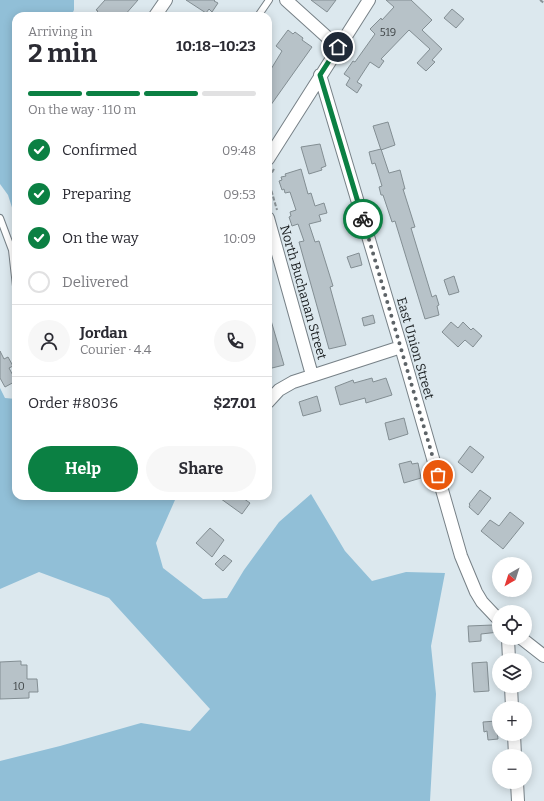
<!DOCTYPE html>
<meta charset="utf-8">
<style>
:root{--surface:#fff;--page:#f7f7f7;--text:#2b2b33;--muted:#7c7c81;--line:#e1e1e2;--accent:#0b8043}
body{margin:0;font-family:Bitter,serif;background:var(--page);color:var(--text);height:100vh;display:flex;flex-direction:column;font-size:15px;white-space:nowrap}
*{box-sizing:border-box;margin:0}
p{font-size:13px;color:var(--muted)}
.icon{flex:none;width:22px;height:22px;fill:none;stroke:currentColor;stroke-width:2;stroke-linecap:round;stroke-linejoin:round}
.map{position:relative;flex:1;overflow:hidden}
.panel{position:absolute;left:12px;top:12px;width:260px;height:488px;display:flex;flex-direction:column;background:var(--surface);border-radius:12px;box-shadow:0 2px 10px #0003}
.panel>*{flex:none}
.needle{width:26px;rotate:219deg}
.buttons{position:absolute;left:492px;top:557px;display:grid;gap:8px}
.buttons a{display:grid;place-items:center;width:40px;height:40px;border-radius:50%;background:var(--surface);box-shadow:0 2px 10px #0003;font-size:20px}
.pin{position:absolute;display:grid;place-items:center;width:34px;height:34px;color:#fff;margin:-17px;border:2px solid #fff;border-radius:50%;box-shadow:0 1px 4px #0007}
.courier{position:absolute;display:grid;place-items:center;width:40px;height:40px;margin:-20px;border:3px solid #0b8043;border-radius:50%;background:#fff;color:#222;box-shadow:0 1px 5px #0007}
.headline em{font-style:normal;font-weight:700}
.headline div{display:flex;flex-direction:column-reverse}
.headline{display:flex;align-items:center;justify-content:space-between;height:68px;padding:0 16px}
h1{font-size:26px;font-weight:700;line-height:30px}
.bar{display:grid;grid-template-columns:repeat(4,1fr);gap:6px 4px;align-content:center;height:48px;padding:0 16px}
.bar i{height:5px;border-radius:3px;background:var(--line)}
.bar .selected{background:var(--accent)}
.bar p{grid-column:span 4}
.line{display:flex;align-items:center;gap:10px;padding:0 16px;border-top:1px solid var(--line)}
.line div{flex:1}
.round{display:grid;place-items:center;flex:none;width:42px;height:42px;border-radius:21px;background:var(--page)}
ol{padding:0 16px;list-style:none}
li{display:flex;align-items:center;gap:12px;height:44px}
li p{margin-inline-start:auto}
li .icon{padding:4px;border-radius:50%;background:var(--accent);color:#fff;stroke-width:4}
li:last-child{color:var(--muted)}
li i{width:22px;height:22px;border:2px solid var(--line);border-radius:50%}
.cta{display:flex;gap:8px;margin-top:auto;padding:8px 16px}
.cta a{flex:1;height:46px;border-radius:24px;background:var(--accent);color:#fff;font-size:16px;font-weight:700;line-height:46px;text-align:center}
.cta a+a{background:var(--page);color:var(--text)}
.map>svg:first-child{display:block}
.green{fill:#91bfd7}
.building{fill:#b7c2c8;stroke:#838e93}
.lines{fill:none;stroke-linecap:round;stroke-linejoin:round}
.lane-casing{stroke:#778187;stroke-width:8}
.street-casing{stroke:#778187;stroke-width:14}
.path{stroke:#8c9599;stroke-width:2;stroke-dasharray:4 2;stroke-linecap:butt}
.lane{stroke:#fff;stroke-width:6}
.street{stroke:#fff;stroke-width:12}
.done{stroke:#5d6367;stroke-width:4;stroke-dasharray:0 7.2}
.route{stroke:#0b8043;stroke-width:5}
.labels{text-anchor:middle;stroke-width:3.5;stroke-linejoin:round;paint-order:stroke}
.number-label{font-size:11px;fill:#404648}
.street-label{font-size:13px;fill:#181c1e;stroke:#dce8ee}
</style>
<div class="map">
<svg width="544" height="801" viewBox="0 0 544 801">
<rect width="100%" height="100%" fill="#dce8ee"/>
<!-- green -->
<path class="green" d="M0,0H74V10L71,16H16V220L8,195L0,184Z
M0,388L5,398L16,399V496H178L175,500L156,543L163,568L203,599L227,598L244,570L279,522L311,494L345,551L372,581L406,572L445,573L431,646L436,694L430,801H0V761L60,746L141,723L190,731L210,709L109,598L39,572L0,589Z"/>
<!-- building -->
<path class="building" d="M105,0H138L124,16H101L97,12L98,11L96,10Z
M186,0H215L214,1L218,3L212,12L209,9L206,13Z
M311,0H336L327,12Z
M386,0H411L432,20L422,30L442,49L432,60L435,62L426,71L417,63L430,49L409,30L381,59L384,61L379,68L370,62L357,82L362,85L357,93L346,85L350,78L344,74L353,61L355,62L375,34L370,29L381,18L382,20L394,7Z
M452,9L464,19L456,28L444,18Z
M288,30L293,34L295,32L303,38L302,40L312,47L268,109V74L282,51L276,46Z
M388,122L395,145L381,150L373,126Z
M320,144L326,166L321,168L322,170L309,174L301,147Z
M381,149L389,173L400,170L405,189H403L415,227L411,228L432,297L436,295L439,305L437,306L439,315L425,319L395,221L392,222L383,195H381L379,187L382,186L375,163L372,164L369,152Z
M301,169L308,194L311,193L315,206L324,203L327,213L319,215L321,221L309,224L315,242L319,241L333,286L330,287L346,345L329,349L299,242L304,241L298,224L292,226L289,217L291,216L290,212L296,210L290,192L285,193L284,189L282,190L279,181L282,180L281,177L286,176L285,174Z
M359,253L362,265L351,268L347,257Z
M454,276L459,292L449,295L444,280Z
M373,315L375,323L364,326L362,318Z
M270,317L284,365L268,369V318Z
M451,322L458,328L463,322L471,330L473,328L482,336L473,347L465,340L458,347L442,332Z
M0,351L4,359L8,357L13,366L9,368L16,381L5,387L0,378Z
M372,378L373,382L386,378L392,395L366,403L365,398L340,405L335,387L353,380L354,383Z
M317,396L321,411L303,416L299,402Z
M404,418L408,434L389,440L385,423Z
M470,446L484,457L472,473L458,462Z
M411,461L412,464L418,463L421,478L404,483L399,464Z
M480,490L491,498L478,515L469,507L470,505L469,504Z
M217,496H240L250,503L242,514Z
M510,512L524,523L503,549L481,531L490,520L499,526Z
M210,528L224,540L212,557L196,543Z
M224,555L232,561L223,571L215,564Z
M493,625L499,627V632L481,634V641L469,642L468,626Z
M21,661V665H27V679H37L38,692H29V698L0,699V662Z
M487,662L489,691L474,692L472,663Z
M496,721L498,739L488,740L487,731L484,732L483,722Z"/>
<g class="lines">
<!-- lane casing -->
<g class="lane-casing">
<path id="lane" d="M258,16L269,0
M0,218L12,250L16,286"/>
</g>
<!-- street casing -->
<g class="street-casing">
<path id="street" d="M286,0L338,47
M155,16L166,0
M320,75L401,347L461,556L476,592L482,602L499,620
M268,159L369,0
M268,218L312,375
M268,402L279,390L293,382L401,347
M508,638L509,660
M521,638L544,656
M511,686L512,708
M514,734L515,756
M517,782L518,801"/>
</g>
<!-- path -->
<path class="path" d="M540,0L544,3
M274,169L268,179L277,210"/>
<!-- lane -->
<use href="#lane" class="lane"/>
<!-- street -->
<use href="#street" class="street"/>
</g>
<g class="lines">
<!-- done -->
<path class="done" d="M363,219L438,475"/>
<!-- route -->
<path class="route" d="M338,47L320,75L363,219"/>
</g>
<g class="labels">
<!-- number labels -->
<g class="number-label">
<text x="388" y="36">519</text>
<text x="19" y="690">10</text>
</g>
<!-- street labels -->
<g class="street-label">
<text transform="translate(304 292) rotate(74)" y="5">North Buchanan Street</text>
<text transform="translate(416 348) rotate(74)" y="5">East Union Street</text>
</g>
</g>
</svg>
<div class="buttons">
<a><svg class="needle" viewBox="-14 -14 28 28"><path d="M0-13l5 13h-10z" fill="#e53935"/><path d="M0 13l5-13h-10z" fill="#7c7c81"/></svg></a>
<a><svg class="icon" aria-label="locate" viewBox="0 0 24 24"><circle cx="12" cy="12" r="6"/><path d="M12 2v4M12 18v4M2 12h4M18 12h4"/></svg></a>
<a><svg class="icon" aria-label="layers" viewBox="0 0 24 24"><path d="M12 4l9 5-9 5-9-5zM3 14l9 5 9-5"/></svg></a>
<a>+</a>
<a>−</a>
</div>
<div class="pin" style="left:438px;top:475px;background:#ea580c"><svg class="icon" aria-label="bag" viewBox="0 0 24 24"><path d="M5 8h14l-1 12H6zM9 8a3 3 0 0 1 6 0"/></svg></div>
<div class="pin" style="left:338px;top:47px;background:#1f2937"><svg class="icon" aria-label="home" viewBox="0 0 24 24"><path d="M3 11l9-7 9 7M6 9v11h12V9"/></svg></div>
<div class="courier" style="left:363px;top:219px"><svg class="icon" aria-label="bike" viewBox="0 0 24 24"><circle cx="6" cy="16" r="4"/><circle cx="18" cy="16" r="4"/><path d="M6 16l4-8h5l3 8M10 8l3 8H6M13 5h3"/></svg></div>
<section class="panel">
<div class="headline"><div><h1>2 min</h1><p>Arriving in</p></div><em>10:18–10:23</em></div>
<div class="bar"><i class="selected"></i><i class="selected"></i><i class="selected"></i><i></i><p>On the way · 110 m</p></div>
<ol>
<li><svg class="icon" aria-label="check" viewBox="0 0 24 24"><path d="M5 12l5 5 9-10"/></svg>Confirmed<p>09:48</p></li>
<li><svg class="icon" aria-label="check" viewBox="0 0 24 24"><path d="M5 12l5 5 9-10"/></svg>Preparing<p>09:53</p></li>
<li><svg class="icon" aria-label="check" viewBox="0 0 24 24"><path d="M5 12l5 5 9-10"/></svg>On the way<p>10:09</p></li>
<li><i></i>Delivered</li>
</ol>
<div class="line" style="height:72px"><a class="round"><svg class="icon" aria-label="person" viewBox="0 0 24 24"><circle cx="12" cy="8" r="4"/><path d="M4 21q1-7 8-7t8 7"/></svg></a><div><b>Jordan</b><p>Courier · 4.4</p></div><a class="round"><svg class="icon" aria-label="phone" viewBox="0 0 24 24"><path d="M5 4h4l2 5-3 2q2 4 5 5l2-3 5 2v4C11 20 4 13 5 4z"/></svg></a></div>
<div class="line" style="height:52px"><div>Order #8036</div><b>$27.01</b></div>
<div class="cta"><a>Help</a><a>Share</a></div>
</section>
</div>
